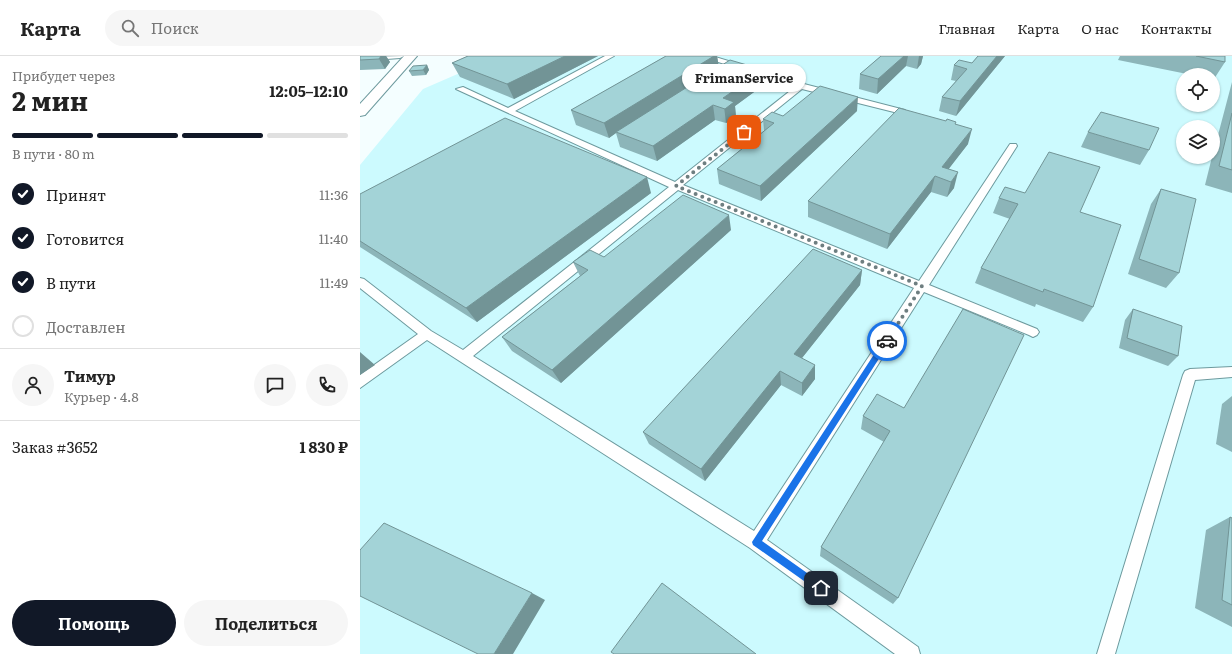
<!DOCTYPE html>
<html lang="ru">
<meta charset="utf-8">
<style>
:root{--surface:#fff;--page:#f6f6f6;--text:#222;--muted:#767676;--line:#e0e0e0;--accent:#111827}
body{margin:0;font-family:Literata,serif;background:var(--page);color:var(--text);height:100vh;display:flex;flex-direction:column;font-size:15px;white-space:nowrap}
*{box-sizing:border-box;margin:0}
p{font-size:13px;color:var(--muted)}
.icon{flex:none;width:22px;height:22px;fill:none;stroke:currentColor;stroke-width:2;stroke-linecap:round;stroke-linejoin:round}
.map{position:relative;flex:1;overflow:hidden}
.side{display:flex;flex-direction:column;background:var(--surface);width:360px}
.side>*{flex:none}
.fabs{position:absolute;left:816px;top:12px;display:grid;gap:8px}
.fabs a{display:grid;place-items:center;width:44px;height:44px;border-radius:50%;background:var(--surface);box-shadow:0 1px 3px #0004;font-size:20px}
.pin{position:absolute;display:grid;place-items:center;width:34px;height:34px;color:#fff;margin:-17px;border-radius:8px;box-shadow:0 2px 6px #0006}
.courier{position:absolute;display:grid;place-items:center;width:40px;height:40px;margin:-20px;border:3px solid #1a73e8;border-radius:50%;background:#fff;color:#222;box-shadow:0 1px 5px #0007}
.bubble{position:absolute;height:28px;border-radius:14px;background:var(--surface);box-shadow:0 1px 3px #0004;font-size:13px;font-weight:700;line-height:28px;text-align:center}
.headline em{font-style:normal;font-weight:700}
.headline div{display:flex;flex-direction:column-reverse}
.headline{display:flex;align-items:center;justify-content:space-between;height:68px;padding:0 12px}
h1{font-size:26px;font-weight:700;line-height:30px}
.bar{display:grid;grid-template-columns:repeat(4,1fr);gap:6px 4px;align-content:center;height:48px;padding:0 12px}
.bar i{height:5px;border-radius:3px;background:var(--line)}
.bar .active{background:var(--accent)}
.bar p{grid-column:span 4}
.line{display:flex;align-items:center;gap:10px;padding:0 12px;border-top:1px solid var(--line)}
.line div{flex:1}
.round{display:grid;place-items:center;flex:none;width:42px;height:42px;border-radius:21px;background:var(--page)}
ol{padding:0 12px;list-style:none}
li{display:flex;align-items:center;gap:12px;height:44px}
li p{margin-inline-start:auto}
li .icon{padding:4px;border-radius:50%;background:var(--accent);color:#fff;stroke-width:4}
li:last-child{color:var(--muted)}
li i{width:22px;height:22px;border:2px solid var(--line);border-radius:50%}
.primary-button{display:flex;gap:8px;margin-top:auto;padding:8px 12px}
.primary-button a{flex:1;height:46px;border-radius:24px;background:var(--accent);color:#fff;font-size:16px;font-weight:700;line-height:46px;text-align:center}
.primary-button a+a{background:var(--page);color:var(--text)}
header{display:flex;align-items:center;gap:24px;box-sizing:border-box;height:56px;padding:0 20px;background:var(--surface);border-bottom:1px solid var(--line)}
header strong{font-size:19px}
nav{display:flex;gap:22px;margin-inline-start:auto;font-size:14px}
.search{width:280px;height:36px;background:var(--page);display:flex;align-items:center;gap:10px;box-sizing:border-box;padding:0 14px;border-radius:22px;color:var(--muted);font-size:15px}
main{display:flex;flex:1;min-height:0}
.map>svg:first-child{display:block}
.built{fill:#ccfafe;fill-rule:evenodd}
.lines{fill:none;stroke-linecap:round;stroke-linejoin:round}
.lane-casing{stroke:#6d9a9e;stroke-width:2}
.secondary-casing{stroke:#6d9a9e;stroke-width:2}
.lane{fill:#fff;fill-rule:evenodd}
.secondary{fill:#fff;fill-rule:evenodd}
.wall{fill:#8cb5b9}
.shaded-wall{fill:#729496}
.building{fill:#a3d3d7;stroke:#729496}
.route{fill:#1a73e8}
.done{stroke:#6e7e80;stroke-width:4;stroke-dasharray:0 7.2}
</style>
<header>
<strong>Карта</strong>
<div class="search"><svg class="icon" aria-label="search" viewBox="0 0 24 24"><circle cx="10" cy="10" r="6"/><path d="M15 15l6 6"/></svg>Поиск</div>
<nav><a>Главная</a><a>Карта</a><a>О нас</a><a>Контакты</a></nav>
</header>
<main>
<section class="side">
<div class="headline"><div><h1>2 мин</h1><p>Прибудет через</p></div><em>12:05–12:10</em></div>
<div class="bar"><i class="active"></i><i class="active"></i><i class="active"></i><i></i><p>В пути · 80 m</p></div>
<ol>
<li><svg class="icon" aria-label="check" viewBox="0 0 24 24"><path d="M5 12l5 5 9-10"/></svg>Принят<p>11:36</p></li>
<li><svg class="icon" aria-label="check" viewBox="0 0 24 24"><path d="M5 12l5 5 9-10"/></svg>Готовится<p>11:40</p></li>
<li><svg class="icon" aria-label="check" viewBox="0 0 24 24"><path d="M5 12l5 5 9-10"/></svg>В пути<p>11:49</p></li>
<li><i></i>Доставлен</li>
</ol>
<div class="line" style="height:72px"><a class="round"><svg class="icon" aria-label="person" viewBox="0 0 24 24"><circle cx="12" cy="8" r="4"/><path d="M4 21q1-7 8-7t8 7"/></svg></a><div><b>Тимур</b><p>Курьер · 4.8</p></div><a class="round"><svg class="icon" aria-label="chat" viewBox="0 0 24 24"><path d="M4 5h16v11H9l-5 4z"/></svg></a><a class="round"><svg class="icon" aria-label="phone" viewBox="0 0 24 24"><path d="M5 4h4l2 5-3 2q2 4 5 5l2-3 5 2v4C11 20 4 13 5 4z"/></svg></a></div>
<div class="line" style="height:52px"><div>Заказ #3652</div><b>1 830 ₽</b></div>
<div class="primary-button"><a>Помощь</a><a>Поделиться</a></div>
</section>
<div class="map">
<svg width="872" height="598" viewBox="0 0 872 598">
<rect width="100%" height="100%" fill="#f4feff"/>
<!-- built -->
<path class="built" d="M139,0H872V598H0V109L63,33ZM823,19H853V49H823ZM823,71H853V101H823Z"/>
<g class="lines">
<!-- lane casing -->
<g class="lane-casing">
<path id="lane" d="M44,0L40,2L0,5V1Z
M245,0H254L155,55L315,126L435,31L340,0H352L444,28L545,54V58H542L442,33L323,129L559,225L650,88H656L657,90L569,229L677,273L679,276L677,279L673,281L669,279L564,236L407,484L558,591L560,598H535L390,492L67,284L0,332V319L58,278L0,232V222L4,223L71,275L103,294L309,131L96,33L103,31L148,52ZM318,134L554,232L394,475L113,300Z
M872,311V321L835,324L755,598H737L823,319L825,315L830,313Z"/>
</g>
<!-- secondary casing -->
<g class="secondary-casing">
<path id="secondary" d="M44,0H57L5,59L0,60V48Z"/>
</g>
<!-- lane -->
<use href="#lane" class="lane"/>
<!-- secondary -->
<use href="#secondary" class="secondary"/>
</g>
<!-- wall -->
<path class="wall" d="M0,0H26L30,6L25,13L0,14Z
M108,0H238L154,43L100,21L92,7Z
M306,0H357L359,11L405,28L375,50L376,61L366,67L355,64L297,105L260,91L256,77L249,82L216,69L211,54Z
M521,0H563L561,8L557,13L546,10L517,38L499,33L500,18Z
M618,0H645L596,60L579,55L582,41L596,25L591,24L594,9L612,7Z
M760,0H865V6L854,23H853V19H832L758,4Z
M67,9L69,14L66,19L52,20L49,15Z
M872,26V137L845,129L852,101H853V98Z
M497,55L401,145L359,128L357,113L404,75L403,63L423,60Z
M596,68L608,88L588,113L594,132L587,141L571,136L527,193L448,161V145Z
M728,76L789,94L780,109L721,91Z
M801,133L819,217L806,232L768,218L791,148Z
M291,137L117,266L0,191V138Z
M639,142L720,156L733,251L723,266L676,248L675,251L615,227L621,212L650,163L633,157Z
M371,174L201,327L152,295L142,281L220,220L213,206L244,201Z
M502,214L500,229L442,302L455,323L442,340L421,329L345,425L289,388L283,376Z
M773,253L818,300L808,310L759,292L765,264Z
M872,340V396L856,388L862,348Z
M544,352L538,542L533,548L460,500L461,491L524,386L501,373L503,360Z
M870,461L872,462V571L835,552L846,474Z"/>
<!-- shaded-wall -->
<path class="shaded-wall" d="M21,0H26L30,6L25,13L19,3Z
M205,0H238L154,43L147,28Z
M354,0H357L359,12L256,76V77L249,82L244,67Z
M544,0H548L546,10L517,38L518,23Z
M559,0H563L561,8L557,13Z
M637,0H645L596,60L600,45Z
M67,9L69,14L66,19L63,14Z
M404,14L405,28L375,50L376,61L366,67L363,42Z
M498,41L497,55L401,145L400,130Z
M353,49L355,64L297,105L293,90Z
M612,73L608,88L581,123L582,111Z
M598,116L594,132L587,141L591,126Z
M575,120L571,136L527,193L530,178Z
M287,121L291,137L117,266L106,252Z
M369,159L371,174L201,327L192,314Z
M502,214L500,229L434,312V298Z
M0,296L15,309L0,319Z
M455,309V323L442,340V327Z
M420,315L421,329L345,425L341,413Z
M172,537L185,544L153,598H134Z"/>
<!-- building -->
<path class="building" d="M0,0H21L19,3L0,4Z
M108,0H205L147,28L92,7Z
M306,0H354L244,67L211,54Z
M521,0H544L518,23L500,18Z
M618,0H637L600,45L582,41L607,13L594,9L599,4L612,7Z
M836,0H865V6Z
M370,4L404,14L363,42L374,46L365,53L353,49L293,90L256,76Z
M67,9L63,14L49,15L53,10Z
M460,30L498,41L400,130L357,113L414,67L403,63L412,56L423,60Z
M539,52L586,65L587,63L596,66L595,68L612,73L582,111L598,116L591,126L575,120L530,178L448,145Z
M741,56L799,72L789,94L728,76Z
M872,57V114L859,110Z
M145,62L287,121L106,252L0,185V138Z
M689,96L740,111L720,156L761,169L733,251L684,233L683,236L621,212L658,148L639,142L645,131L665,137Z
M801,133L836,143L819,217L779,203Z
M323,139L369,159L192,314L142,281L228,214L213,206L230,194L244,201Z
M453,193L502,214L434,298L455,309L442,327L420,315L341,413L283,376Z
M603,253L664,279L538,542L461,491L530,375L503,360L517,338L544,352Z
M773,253L822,270L818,300L767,282Z
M870,461L872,462V549L862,544Z
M24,467L172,537L134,598H118L0,540V494Z
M302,527L396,598H254L251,596Z"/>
<!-- route -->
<path class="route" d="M527,282L529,283V287L402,485L464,529V536L461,537L393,489L392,486L524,283Z"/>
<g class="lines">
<!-- done -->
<path class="done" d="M384,76L316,130L562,230L527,285"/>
</g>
</svg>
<div class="fabs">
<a><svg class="icon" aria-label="locate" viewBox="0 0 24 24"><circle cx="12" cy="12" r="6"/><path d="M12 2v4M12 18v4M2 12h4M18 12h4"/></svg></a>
<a><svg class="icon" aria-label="layers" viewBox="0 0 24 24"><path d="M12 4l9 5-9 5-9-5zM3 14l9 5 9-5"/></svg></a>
</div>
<div class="pin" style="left:384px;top:76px;background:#ea580c"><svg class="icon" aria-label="bag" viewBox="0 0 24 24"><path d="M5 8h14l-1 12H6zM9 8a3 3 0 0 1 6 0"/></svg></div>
<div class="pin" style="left:461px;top:532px;background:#1f2937"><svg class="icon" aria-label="home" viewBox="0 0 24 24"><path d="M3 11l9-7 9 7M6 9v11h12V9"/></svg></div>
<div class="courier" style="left:527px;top:285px"><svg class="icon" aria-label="car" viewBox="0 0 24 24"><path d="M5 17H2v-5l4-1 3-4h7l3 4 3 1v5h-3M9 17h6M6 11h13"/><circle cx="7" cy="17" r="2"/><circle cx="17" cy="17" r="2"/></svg></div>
<div class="bubble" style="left:322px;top:8px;width:124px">FrimanService</div>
</div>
</main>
